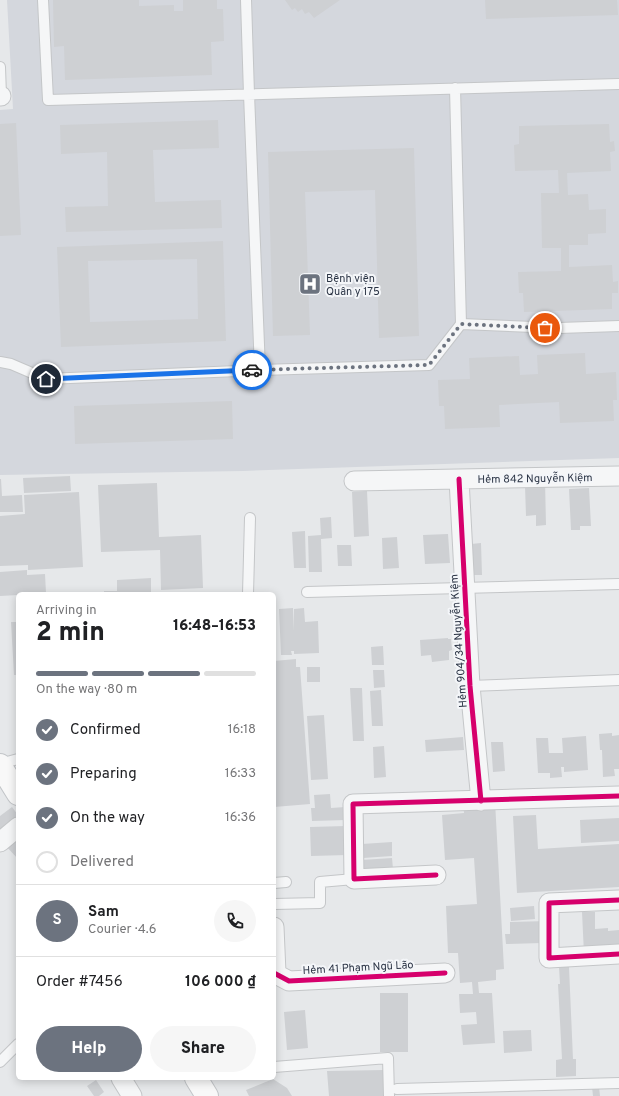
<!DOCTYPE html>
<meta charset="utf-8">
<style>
:root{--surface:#fff;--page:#f6f6f6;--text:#202124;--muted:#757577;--line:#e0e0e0;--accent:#6c737f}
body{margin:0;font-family:Overpass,sans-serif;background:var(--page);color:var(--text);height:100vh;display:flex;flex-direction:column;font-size:15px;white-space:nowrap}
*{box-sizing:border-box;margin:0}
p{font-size:13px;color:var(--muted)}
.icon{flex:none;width:22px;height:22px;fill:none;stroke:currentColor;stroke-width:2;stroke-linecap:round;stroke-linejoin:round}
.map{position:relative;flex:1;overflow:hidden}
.drawer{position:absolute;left:16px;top:592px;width:260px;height:488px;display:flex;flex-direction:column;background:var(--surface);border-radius:6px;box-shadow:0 2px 10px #0003}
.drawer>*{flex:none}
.pin{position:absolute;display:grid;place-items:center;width:34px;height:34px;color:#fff;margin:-17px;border:2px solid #fff;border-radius:50%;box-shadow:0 1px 4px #0007}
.courier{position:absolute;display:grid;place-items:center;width:40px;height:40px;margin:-20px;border:3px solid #1a73e8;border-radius:50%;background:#fff;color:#222;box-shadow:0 1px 5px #0007}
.summary em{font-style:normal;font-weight:800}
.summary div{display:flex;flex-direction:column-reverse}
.summary{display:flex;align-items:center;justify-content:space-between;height:68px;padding:0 20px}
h1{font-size:26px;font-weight:800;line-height:30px}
.bar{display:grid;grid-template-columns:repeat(4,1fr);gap:6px 4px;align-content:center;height:48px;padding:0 20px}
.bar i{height:5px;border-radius:3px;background:var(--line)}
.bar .current{background:var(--accent)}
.bar p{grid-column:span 4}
.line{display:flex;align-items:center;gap:10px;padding:0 20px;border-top:1px solid var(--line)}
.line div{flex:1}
.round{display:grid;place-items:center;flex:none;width:42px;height:42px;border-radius:21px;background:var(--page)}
ol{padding:0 20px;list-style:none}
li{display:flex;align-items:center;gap:12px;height:44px}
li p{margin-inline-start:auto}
li .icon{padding:4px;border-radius:50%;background:var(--accent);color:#fff;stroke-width:4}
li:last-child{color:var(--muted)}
li i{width:22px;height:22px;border:2px solid var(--line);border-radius:50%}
.cta{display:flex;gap:8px;margin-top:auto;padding:8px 20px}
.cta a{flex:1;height:46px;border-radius:24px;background:var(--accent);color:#fff;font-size:16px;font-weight:800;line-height:46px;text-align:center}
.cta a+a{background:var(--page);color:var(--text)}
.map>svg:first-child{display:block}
.built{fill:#d4d7dd}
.building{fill:#ced0d3;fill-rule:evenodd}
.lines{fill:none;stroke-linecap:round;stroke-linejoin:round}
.lane-casing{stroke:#c4c6c8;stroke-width:12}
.street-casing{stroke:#c4c6c8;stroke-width:21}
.primary-casing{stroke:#c2c5c8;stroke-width:24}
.lane{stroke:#f5f6f7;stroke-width:10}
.street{stroke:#f5f6f7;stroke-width:19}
.primary{stroke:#f8f8f8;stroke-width:22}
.cycleway-casing{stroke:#f4f6f9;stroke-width:8}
.cycleway{stroke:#d6006c;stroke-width:5}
.done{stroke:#6c737f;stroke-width:4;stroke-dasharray:0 7.2}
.route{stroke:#1a73e8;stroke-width:5}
.labels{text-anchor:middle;stroke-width:4;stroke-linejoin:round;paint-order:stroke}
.poi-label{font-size:11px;fill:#2b3445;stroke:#f4f6f9;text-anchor:start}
.street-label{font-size:11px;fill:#2b3445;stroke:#f4f6f9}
</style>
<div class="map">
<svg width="619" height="1096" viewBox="0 0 619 1096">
<rect width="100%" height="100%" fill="#e6e8ea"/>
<!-- built -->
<path class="built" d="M7,0H619V458L243,471L0,475V110L13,109Z"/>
<!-- building -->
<path class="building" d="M53,0H139V6L174,5V11H183V0H217V9H223L224,41L211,42L212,75L65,80L64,46L54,47Z
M285,0H340L314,18L309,12L305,14L302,9L298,12L295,8L292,10Z
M485,0H617L618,15L486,19Z
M218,120L219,148L153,150L155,202L221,200L222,228L66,232L65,207L108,206L107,152L61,154L60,125Z
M16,123L21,235L0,236V124Z
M609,124L610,142L614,141L615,151L610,152L611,171L567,173L568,195L588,194L589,210L606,209V233L588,234V245H569V267L612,265L613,282L618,281V293H612V309L524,312L523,293H519L518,272L561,271V248H542L541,193H559L558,170L515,171L514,145L519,144V126Z
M414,148L419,336L379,338L375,190L305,192L310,335L273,336L268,152Z
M223,241L226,341L61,347L57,247ZM197,259L198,319L90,322L88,261Z
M585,353L586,374L616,372L617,400H613L614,421L560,423L559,402L499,405L500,427L445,429L444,406H439L438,380L470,379L469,358L519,356L520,375L538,374L537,355Z
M232,401L233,439L75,444L74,406Z
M70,476L71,491L24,493L23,478Z
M0,479H1L2,496L22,495L23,512H0Z
M545,480L546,525L536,526V515L526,516L525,486Z
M157,483L159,537L201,535L203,588L161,590L160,550L101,552L98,485Z
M589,488L591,526H580V530H571L569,489Z
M367,491L369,536L354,537L352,492Z
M79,492L83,567L28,570V565L0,566V516L25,514L24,495Z
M331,517L332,538L321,539L322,572H309L308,536L321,535L320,518Z
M305,531L306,568H294L292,532Z
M448,534L450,563L425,564L423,535Z
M397,537L399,568L383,569L382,538Z
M481,543L482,575H471V544Z
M337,545H351L352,566H338Z
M27,570V575L45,574L46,593L18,594V595L0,596V572Z
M151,578V594H104V591H117V580Z
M293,608L294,631V609L304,608L305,622L318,621L319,653L294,654V651H291L292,655H281L279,609Z
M11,622H18V675H14Z
M448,638V639H451L452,650L449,651V660L432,662L431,655L421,656L420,640Z
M383,646L384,665H372L371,647Z
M296,659V667H300L310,804L274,807V661Z
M307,667H320V682H307Z
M373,670H384L385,687L374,688Z
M350,688H362L364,741H353Z
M381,690L383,726H372L370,691Z
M324,715L328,779L311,780L307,716Z
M612,733V736L619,735V769H614L615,776L603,777L602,750H600L599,734Z
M586,736L588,770L564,772V767H561L562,777L550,778V773H538L536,738H548L549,753H563L562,738Z
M463,737L464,750L426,752L425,740Z
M491,742H503L505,771L493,772Z
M384,746L386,777L374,778L373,747Z
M330,794L331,808L345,807L346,820L312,821L311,808H315L314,795Z
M495,801L504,969L496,970V980L478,982L479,993H492L495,1043L463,1045L461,1025L477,1024L476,1012L460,1013L459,994H473L472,982L460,983L458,953H448L446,906L477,904L474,858L445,860L442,815L464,813L463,803Z
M12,807L18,815V821L0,835V816Z
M536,815L538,849L619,844V887L517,893L513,816Z
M619,818V841L581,843L580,820Z
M346,826L347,855L311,856L310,827Z
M18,835V859L5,845Z
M392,842V856L363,858L362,844Z
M392,858L393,869L362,871L361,860Z
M534,906L535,919L511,921L510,908Z
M582,912H595V929L608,928V931L619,930V949L584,954Z
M548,921L542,943L506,944L505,934H510V922Z
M559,967H569L573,1059H576V1076L556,1077V1060L562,1059L558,984H560Z
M380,993H408V1052H380Z
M305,1010L308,1048L287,1050L284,1012Z
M531,1030L532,1051L504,1053L503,1031Z
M385,1070L386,1096H329L327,1071Z
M273,1079L287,1088L292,1096H249L246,1090Z
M96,1080L104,1092L99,1096H94L87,1086Z
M592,1087H599L600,1096H593Z"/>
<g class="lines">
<!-- lane casing -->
<g class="lane-casing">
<path id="lane" d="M43,0L48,100L619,84
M246,0L249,94L260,370
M0,67L1,96
M461,324L559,328L619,326
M0,362L11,364L46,379L260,370L429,365L461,324L455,88
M307,592L619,584
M248,594L250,518
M470,686L619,680
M0,764L18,759
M274,883L286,882
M274,904L320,903V882L354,879
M0,1062L18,1044
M274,1067L388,1058L389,1096
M397,1089L619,1083"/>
</g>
<!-- street casing -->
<g class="street-casing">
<path id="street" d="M0,96H1
M459,479L470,686L481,801
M354,481L619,476
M0,842L18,827
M436,875L354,879L353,804L619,796
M619,900L549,903V958L619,954
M274,927L276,973
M274,973L289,981L445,973
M121,1078L132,1096"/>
</g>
<!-- primary casing -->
<g class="primary-casing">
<path id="primary" d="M0,765L18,794
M196,1078L207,1096"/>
</g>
<!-- lane -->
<use href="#lane" class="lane"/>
<!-- street -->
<use href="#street" class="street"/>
<!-- primary -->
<use href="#primary" class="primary"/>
<!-- cycleway casing -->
<g class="cycleway-casing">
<path id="cycleway" d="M459,479L470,686L481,801
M436,875L354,879L353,804L619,796
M619,900L549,903V958L619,954
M274,973L289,981L445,973"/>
</g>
<!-- cycleway -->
<use href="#cycleway" class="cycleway"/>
</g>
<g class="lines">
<!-- done -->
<path class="done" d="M252,370L429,365L461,324L545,328"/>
<!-- route -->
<path class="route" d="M46,379L252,370"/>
</g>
<!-- icons -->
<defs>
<g id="hospital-square" transform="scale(1.15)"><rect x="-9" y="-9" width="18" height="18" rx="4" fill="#6c737f" stroke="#f4f6f9"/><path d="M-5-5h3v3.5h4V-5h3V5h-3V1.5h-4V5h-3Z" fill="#fff"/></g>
</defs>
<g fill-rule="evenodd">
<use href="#hospital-square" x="310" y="284"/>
</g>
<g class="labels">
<!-- poi labels -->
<g class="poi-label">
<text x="326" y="282">Bệnh viện<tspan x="326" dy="13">Quân y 175</tspan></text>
</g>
<!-- street labels -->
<g class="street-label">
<text transform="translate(535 478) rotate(-1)" y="4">Hẻm 842 Nguyễn Kiệm</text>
<text transform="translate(458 641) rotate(-94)" y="4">Hẻm 904/34 Nguyễn Kiệm</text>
<text transform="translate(358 967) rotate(-3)" y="4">Hẻm 41 Phạm Ngũ Lão</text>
</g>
</g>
</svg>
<div class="pin" style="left:545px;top:328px;background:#ea580c"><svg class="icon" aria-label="bag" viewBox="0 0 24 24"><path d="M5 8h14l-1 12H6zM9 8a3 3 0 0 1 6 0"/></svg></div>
<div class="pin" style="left:46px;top:379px;background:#1f2937"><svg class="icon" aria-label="home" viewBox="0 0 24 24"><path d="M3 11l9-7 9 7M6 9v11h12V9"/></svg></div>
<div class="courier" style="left:252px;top:370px"><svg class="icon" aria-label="car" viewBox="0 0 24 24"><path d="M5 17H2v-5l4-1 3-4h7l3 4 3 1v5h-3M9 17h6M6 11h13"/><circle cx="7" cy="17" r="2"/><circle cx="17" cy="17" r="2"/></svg></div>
<section class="drawer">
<div class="summary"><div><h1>2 min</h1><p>Arriving in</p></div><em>16:48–16:53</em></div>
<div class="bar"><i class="current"></i><i class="current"></i><i class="current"></i><i></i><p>On the way · 80 m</p></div>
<ol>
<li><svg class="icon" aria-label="check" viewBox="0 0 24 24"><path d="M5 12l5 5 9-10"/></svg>Confirmed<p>16:18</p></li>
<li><svg class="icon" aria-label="check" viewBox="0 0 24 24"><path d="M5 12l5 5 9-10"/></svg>Preparing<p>16:33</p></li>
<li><svg class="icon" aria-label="check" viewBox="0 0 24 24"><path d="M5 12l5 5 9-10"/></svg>On the way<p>16:36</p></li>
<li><i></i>Delivered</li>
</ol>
<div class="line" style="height:72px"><b class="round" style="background:var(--accent);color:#fff">S</b><div><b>Sam</b><p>Courier · 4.6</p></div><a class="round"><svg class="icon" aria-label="phone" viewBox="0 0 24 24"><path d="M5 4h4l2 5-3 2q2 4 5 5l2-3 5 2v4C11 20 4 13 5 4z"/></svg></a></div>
<div class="line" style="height:52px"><div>Order #7456</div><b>106 000 ₫</b></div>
<div class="cta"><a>Help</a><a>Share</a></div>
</section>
</div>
